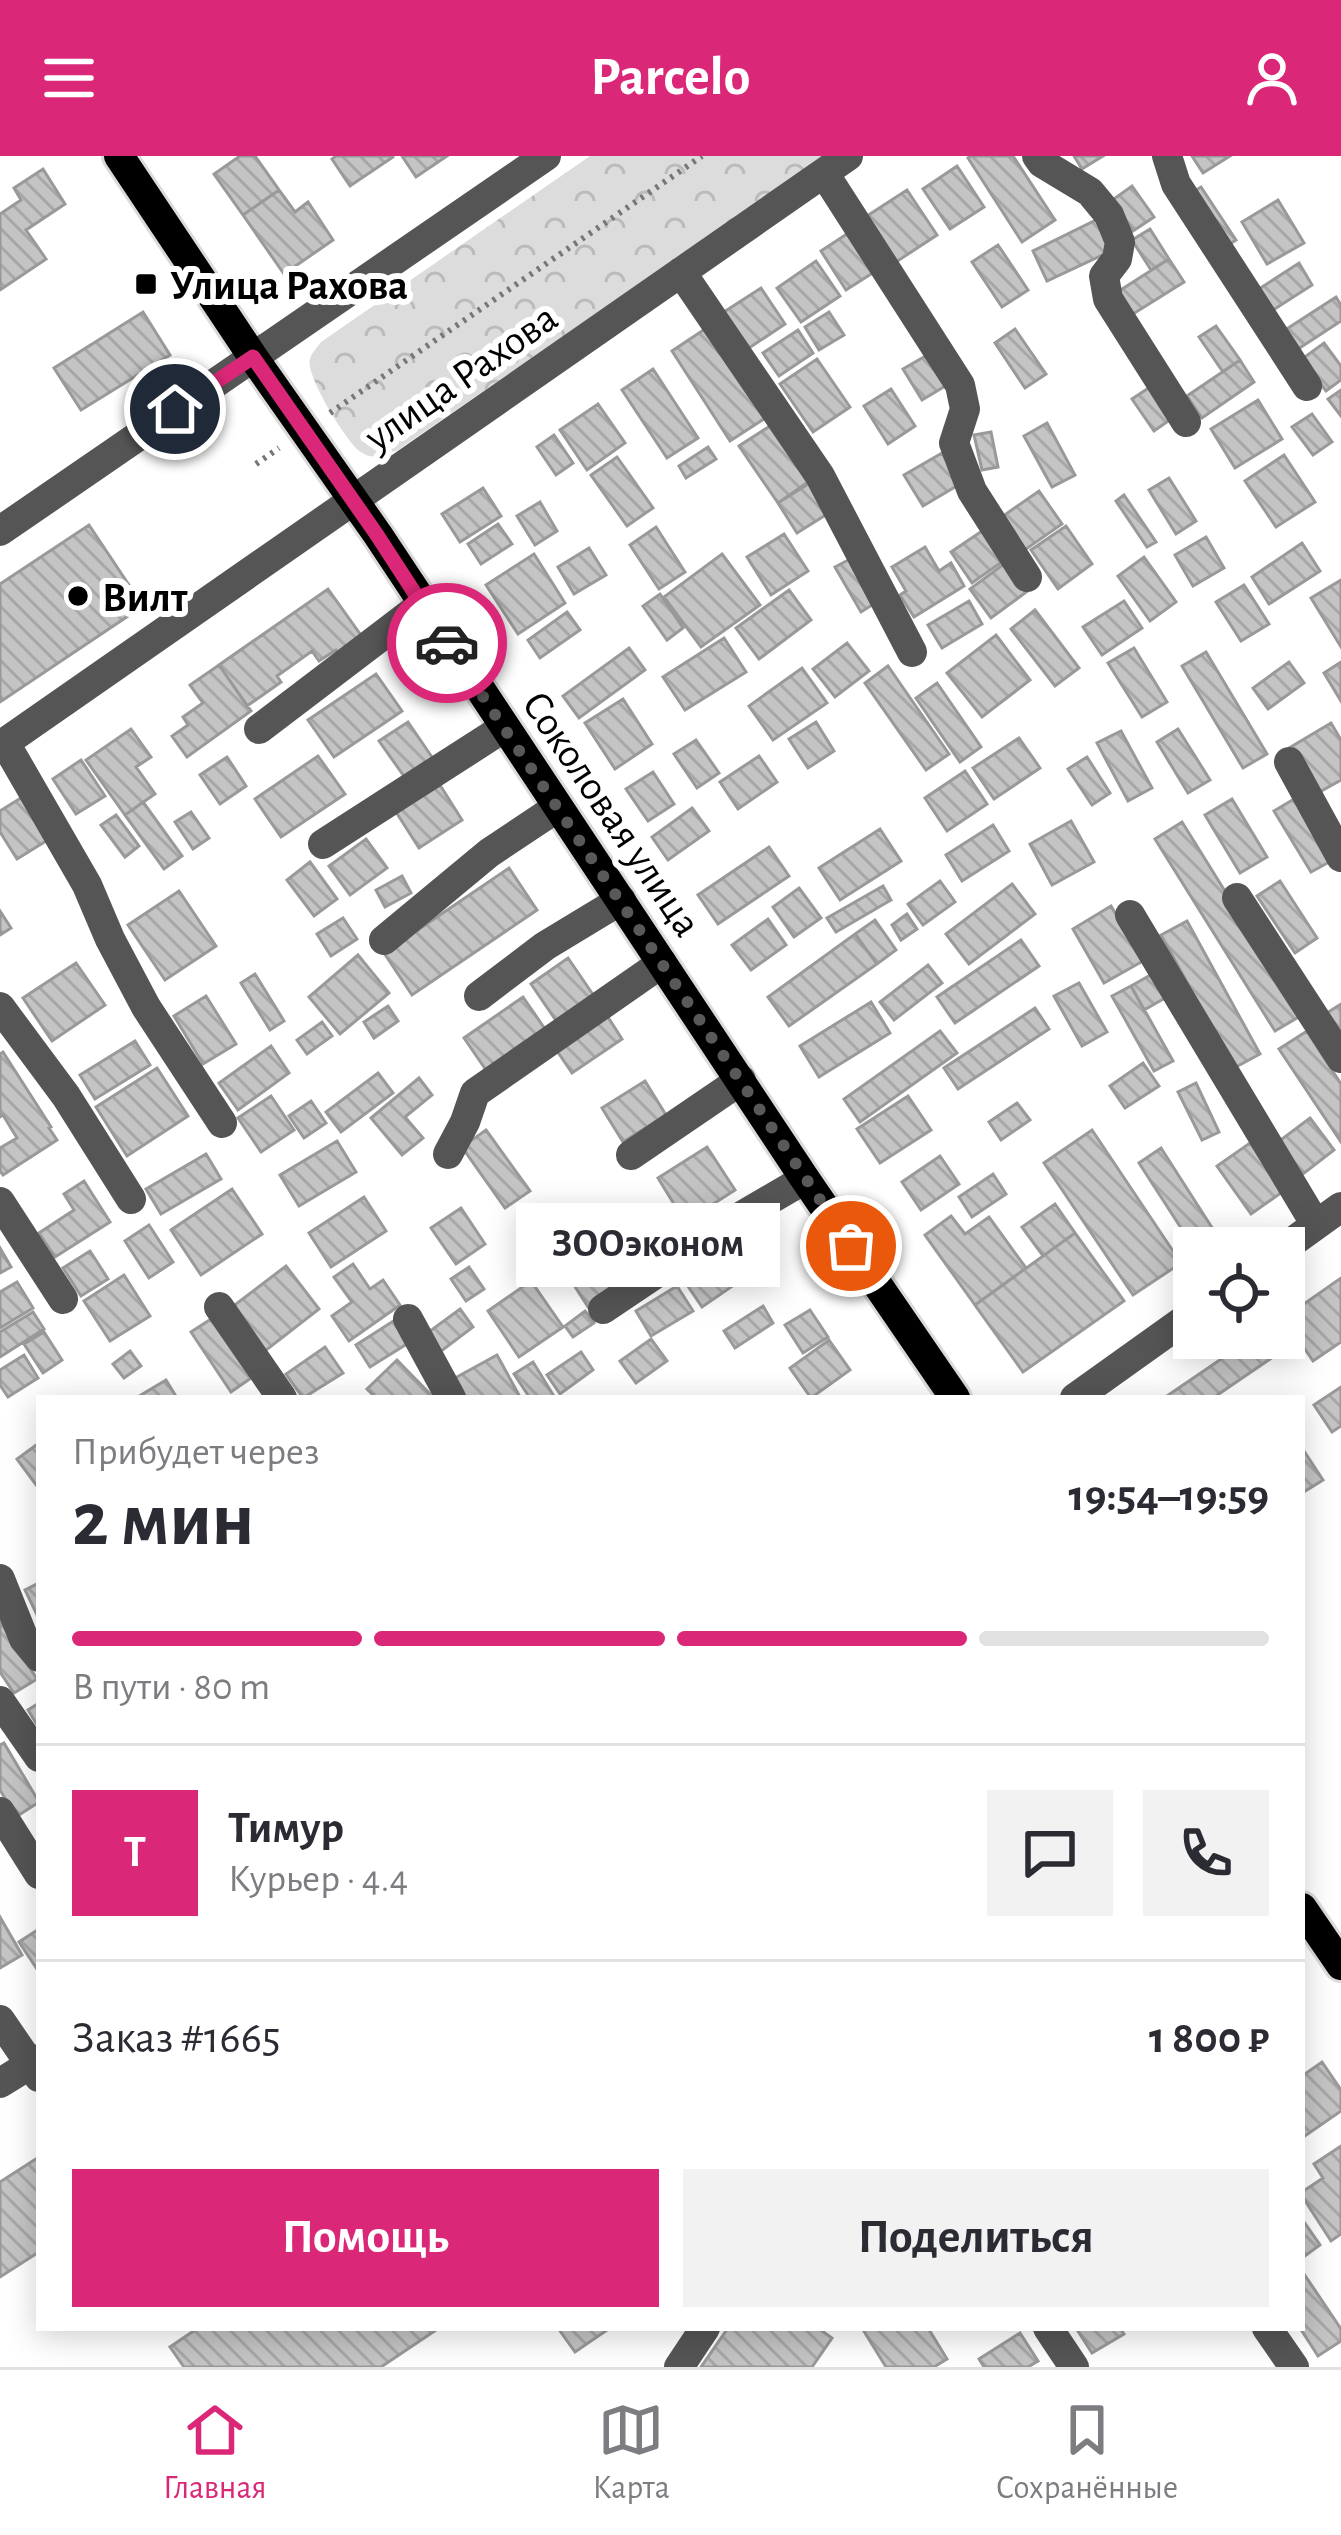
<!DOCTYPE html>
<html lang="ru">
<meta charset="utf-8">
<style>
:root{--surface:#fff;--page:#f2f2f3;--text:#2b2b33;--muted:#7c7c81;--line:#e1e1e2;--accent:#db2777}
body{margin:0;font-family:"Alegreya Sans",sans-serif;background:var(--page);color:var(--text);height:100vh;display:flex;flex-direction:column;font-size:45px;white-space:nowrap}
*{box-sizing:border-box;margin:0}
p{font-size:39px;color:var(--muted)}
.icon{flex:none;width:66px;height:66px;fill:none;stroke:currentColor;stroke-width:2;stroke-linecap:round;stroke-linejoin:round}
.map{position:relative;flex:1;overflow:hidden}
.details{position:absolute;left:36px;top:1239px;width:1269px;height:936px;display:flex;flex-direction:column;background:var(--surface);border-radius:0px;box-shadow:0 6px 30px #0003}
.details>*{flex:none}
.buttons{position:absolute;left:1173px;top:1071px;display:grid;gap:24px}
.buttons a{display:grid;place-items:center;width:132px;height:132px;border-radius:0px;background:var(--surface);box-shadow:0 6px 30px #0003;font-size:60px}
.pin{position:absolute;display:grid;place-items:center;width:102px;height:102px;color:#fff;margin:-51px;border:6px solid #fff;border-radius:50%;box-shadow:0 3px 12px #0007}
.courier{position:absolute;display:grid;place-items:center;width:120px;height:120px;margin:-60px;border:9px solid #db2777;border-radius:50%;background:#fff;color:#222;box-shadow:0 3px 15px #0007}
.bubble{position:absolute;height:84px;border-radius:0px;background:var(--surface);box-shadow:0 6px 30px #0003;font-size:39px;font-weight:700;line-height:84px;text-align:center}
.head em{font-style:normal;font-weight:700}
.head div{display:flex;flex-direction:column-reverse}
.head{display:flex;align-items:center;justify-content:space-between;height:204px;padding:0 36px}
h1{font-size:78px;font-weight:700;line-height:90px}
.bar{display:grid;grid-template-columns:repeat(4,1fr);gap:18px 12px;align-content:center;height:144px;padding:0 36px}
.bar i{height:15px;border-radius:9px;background:var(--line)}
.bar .on{background:var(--accent)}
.bar p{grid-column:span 4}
.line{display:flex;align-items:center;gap:30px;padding:0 36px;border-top:3px solid var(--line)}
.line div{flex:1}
.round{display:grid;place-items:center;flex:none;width:126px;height:126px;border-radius:0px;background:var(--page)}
.cta{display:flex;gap:24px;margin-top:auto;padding:24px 36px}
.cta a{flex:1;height:138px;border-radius:0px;background:var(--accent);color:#fff;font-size:48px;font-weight:700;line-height:138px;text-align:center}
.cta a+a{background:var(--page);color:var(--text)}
header{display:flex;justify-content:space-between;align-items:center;height:156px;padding:0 36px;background:var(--accent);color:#fff;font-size:54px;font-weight:700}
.tabs{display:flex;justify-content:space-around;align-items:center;height:168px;border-top:3px solid var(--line);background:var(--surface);font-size:33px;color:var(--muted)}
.tabs a{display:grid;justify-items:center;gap:6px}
.tabs .on{color:var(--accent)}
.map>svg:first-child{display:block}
.forest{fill:url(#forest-crowns)}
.building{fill:url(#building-back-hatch);stroke:#999;stroke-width:3}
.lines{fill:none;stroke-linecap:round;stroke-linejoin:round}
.major-casing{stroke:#dbdbdb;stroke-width:36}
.path{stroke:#777;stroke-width:6;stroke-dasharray:3 6;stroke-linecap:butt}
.minor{stroke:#555;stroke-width:30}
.major{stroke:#000;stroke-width:30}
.done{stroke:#595959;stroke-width:12;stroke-dasharray:0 21.6}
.route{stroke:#db2777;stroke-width:15}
.poi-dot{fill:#000;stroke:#fff;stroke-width:4.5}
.labels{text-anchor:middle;stroke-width:12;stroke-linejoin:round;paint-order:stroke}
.poi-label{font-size:42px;font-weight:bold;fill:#000;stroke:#fff;text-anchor:start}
.street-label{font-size:42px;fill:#000;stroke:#fff}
</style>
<header><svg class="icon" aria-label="menu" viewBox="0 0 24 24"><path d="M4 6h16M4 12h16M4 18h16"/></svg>Parcelo<svg class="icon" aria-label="person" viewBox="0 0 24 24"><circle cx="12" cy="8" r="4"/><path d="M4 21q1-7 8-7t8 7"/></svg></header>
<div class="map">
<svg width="1341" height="2211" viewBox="0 0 1341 2211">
<defs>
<pattern id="forest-crowns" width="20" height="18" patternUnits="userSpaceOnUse" patternTransform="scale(3)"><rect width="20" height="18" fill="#dcdcdc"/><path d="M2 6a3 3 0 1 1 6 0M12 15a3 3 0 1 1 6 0" fill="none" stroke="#bbb"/></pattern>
<pattern id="building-back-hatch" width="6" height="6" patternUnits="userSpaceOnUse" patternTransform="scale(3)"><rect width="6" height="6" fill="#c4c4c4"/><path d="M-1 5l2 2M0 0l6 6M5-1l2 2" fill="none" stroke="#a7a7a7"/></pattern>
</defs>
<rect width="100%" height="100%" fill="#fff"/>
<!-- forest -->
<path class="forest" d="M590,0H824L398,294C386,298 373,305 361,296C347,287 305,219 310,203C312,196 317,192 321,186Z"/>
<!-- building -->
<path class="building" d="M240,0H255L279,34L243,59L214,18Z
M336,0H393V1L350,30L332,3Z
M402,0H447L416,21Z
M971,0H1013L1055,64L1022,86L968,2Z
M1074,0H1103L1082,13Z
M1192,0H1230L1203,17Z
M957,10L984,51L950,73L923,33Z
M43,13L65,48L26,74L46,103L0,134V58L21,44L14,32Z
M1132,30L1154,61L1133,75L1111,45Z
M1201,31L1236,84L1222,93L1188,39Z
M279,34L295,56L308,46L333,84L284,118L243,59Z
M907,34L937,79L896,106L867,60Z
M1278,44L1304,87L1267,108L1242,66Z
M1096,64L1111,95L1047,125L1033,95Z
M856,72L882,111L846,134L821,95Z
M1150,73L1169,103L1151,114L1132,84Z
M998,89L1028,134L1002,151L972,106Z
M1169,103L1184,126L1133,158L1119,135Z
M816,105L840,140L801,166L777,132Z
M1299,107L1312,129L1270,156L1256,135Z
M761,132L785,168L749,192L724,156Z
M1336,141L1341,149V165L1292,197L1279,178Z
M143,156L170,199L81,254L54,212Z
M829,156L844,179L819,194L805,171Z
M711,169L770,259L730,285L672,195Z
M1216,170L1240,204L1223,216L1199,181Z
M1015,173L1046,218L1025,232L995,187Z
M798,174L813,197L779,220L763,197Z
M1324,187L1341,210V224L1326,235L1302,203Z
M929,198L947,229L922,244L903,213Z
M817,203L850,251L813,276L780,228Z
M1240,204L1254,226L1202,262L1187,240Z
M653,213L698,282L667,302L622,234Z
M1150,231L1171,263L1154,275L1132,243Z
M891,233L915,270L888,288L864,250Z
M1341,234V260L1328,243Z
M1258,244L1282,283L1235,312L1211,273Z
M598,248L625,287L587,314L560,274Z
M1312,258L1332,286L1313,299L1292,271Z
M1047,267L1075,319L1052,331L1024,280Z
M773,268L811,324L778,347L739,290Z
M991,276L998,311L982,314L974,279Z
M554,279L573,307L556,319L537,291Z
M708,291L716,303L686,322L679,310Z
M942,297L960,328L923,350L904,319Z
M1284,299L1315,346L1276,371L1245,325Z
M617,301L653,352L627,370L591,319Z
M1169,322L1196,365L1176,378L1149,334Z
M813,325L832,355L797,377L778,347Z
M483,332L501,360L460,386L442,358Z
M1039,335L1062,368L1016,400L993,367Z
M1124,339L1156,386L1147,391L1116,345Z
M540,346L557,375L535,389L517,360Z
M498,368L512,388L481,408L468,388Z
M89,369L143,450L0,546V428Z
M1066,370L1092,408L1058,433L1031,394Z
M656,371L685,416L659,433L630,389Z
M985,373L1006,403L972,427L951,396Z
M784,378L808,415L771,439L747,401Z
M1206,381L1224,412L1193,430L1175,399Z
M1302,387L1320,415L1269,448L1252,421Z
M925,391L939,415L951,407L964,430L914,461L900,439L906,435L892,411Z
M589,392L606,419L574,438L558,411Z
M534,398L565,447L518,478L486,429Z
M722,398L760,449L701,491L664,441Z
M854,401L880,444L861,456L835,411Z
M1144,401L1176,446L1150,465L1118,420Z
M1008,405L1029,434L991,462L970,433Z
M1341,424V491L1311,442Z
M1244,429L1269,468L1241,485L1216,446Z
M328,433L365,485L342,501L336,494L319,505L312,495L277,520L281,526L247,550L219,509Z
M789,434L811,464L759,503L736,472Z
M660,438L683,472L667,484L643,450Z
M969,445L982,468L942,492L928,469Z
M1124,445L1142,472L1102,499L1083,471Z
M1035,454L1079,512L1055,530L1011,473Z
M567,456L580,474L540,502L528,484Z
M996,479L1030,524L982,561L947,517Z
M724,482L746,516L685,554L663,521Z
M847,487L869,515L835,541L813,513Z
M629,492L645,514L579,562L563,540Z
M1134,492L1167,546L1142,561L1108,507Z
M1206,496L1267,598L1243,612L1182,510Z
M1289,506L1304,527L1268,553L1253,532Z
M1341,506V545L1324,517Z
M219,509L251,555L187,601L172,580L188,569L183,561L203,547L190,529Z
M888,510L949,598L926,614L865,527Z
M802,512L827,547L773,584L749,550Z
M376,518L402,555L334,601L308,564Z
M937,527L981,591L960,606L916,542Z
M623,543L652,588L615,613L585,567Z
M408,566L434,604L406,623L379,585Z
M816,566L834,595L808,612L789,583Z
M1331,567L1341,584V624L1316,638L1289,592Z
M131,573L151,601L136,611L155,638L125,659L86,604Z
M1178,573L1210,624L1188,637L1157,586Z
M1121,575L1152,632L1128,645L1097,587Z
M1019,582L1040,612L994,643L973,612Z
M696,584L719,617L697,632L674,598Z
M318,600L345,638L281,681L255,643Z
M759,600L777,626L738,653L720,626Z
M227,601L246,630L220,648L200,619Z
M1087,601L1110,637L1092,649L1068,613Z
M81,604L105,640L76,658L53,623Z
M965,615L987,648L947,675L925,642Z
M653,616L674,648L648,665L626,633Z
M440,629L462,664L419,692L396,656Z
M24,640L51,682L17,703L0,676V655Z
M1232,643L1267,701L1240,717L1205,659Z
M1294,643L1331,705L1311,716L1274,655Z
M143,646L182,700L164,713L125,659Z
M692,652L709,675L668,704L652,681Z
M191,656L209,682L193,693L175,666Z
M116,659L139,690L125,701L101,669Z
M1071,665L1094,706L1052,729L1030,688Z
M1182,666L1302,859L1275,875L1155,683Z
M993,669L1009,695L962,725L946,699Z
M880,673L901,705L840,744L819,712Z
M366,683L387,712L350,739L329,710Z
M769,691L789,720L718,768L698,739Z
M310,706L337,743L314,760L287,724Z
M509,712L537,754L412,839L384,797Z
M402,720L411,737L385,751L376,734Z
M940,725L955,746L923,769L908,748Z
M1280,725L1317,782L1295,797L1257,740Z
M1012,728L1035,758L969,808L946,778Z
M883,730L891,744L836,776L827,762Z
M799,732L821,762L794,781L773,751Z
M179,735L216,790L165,824L128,769Z
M1111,750L1143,805L1104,827L1073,773Z
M0,755L11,772L0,779Z
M907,758L917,773L901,784L892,769Z
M343,762L357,783L331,800L317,778Z
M768,763L786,789L751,814L732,789Z
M875,764L896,794L877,808L855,778Z
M1187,765L1260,898L1234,912L1161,779Z
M855,778L877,808L789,870L768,841Z
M1021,784L1039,810L955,867L937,841Z
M358,799L389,837L340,878L309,841Z
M568,802L594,840L557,866L531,828Z
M76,807L105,849L52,885L23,842Z
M928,809L942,827L894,864L880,846Z
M1154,817L1167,841L1144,854L1131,830Z
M255,818L284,865L270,874L241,827Z
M1079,827L1107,876L1082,890L1054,840Z
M1131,830L1173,905L1154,915L1112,840Z
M206,840L236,888L203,908L174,860Z
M523,841L545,873L486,914L464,882Z
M871,846L890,877L819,921L800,890Z
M1341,848V880L1327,857Z
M388,850L398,865L374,882L364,866Z
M1035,852L1049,873L958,933L944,912Z
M606,858L622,883L572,917L555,892Z
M322,866L332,880L307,898L297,884Z
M940,875L957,897L860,966L844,943Z
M1307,875L1341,928V986L1279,893Z
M135,885L150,909L95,943L80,919Z
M271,890L289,917L238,954L219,927Z
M3,896L51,971L49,972L57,984L3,1019L0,1015V992L17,982L3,959L0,961V898Z
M1143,907L1159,930L1125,952L1110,930Z
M157,912L188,960L127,1000L96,951Z
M378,917L393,937L341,976L326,956Z
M419,922L432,939L405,961L423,982L402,999L371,962Z
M645,925L666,959L623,986L602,952Z
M1196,927L1219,976L1202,984L1178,936Z
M271,940L294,974L261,996L238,962Z
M908,940L931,974L880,1007L857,973Z
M311,945L326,967L304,982L289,960Z
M1017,947L1030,964L1001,984L989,966Z
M1310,962L1334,994L1303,1018L1278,986Z
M486,974L530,1035L505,1052L462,991Z
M1092,974L1181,1107L1133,1139L1044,1007Z
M337,985L356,1016L299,1050L280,1019Z
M1250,987L1285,1034L1251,1058L1217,1010Z
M707,991L735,1034L685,1066L658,1022Z
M1161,992L1218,1081L1201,1092H1194L1139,1007Z
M206,998L221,1023L161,1058L146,1033Z
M940,1000L959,1028L921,1054L902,1026Z
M993,1018L1006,1038L972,1061L959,1041Z
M84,1025L110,1066L55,1101L39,1077L74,1054L64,1038Z
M232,1033L262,1078L201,1119L171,1074Z
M364,1041L386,1075L331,1111L309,1077Z
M1055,1048L1075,1077L1043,1100L1022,1071Z
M669,1051L691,1086L588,1151L565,1115Z
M461,1052L485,1088L456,1108L431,1072Z
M951,1060L965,1078L989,1061L1026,1112L975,1149L925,1079Z
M149,1069L173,1106L149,1122L125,1085Z
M758,1073L776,1100L702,1151L683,1123Z
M1075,1077L1124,1145L1023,1216L975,1149Z
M0,1092L11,1111L0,1117Z
M90,1095L108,1123L81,1140L63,1112Z
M353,1108L370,1133L383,1124L400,1149L349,1185L332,1160L352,1146L334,1121Z
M286,1110L319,1153L265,1195L232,1151Z
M469,1111L484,1133L466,1145L451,1123Z
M124,1119L150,1160L110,1185L84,1145Z
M1341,1122V1186L1313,1205L1284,1162Z
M531,1125L563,1171L519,1201L488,1155Z
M17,1126L33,1152L0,1172V1136Z
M677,1130L693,1155L651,1180L636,1155Z
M763,1150L773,1167L735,1192L724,1175Z
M460,1153L473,1171L440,1196L426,1178Z
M810,1154L828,1181L803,1197L785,1169Z
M585,1155L594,1167L573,1181L565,1170Z
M33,1156L44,1173L0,1201V1176Z
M211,1163L251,1222L231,1236L191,1176Z
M395,1164L410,1186L370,1211L356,1189Z
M44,1176L62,1204L43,1217L24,1188Z
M1252,1182H1260L1273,1201L1213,1242H1164Z
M651,1183L667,1205L636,1227L620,1205Z
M829,1184L850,1214L811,1242L790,1212Z
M325,1191L343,1217L303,1242L286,1218Z
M130,1195L141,1210L124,1222L113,1208Z
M581,1196L593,1214L560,1238L547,1219Z
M24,1199L38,1222L8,1241L0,1229V1214Z
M497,1199L520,1241L466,1242L455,1222Z
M397,1204L434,1242H376L367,1233Z
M533,1206L555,1242H530L514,1218Z
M166,1224L177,1242H136Z
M1341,1231V1270L1332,1276L1314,1249Z
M39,1287V1329L37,1330L17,1303Z
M1302,1292L1323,1324L1302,1337Z
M39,1427V1460L38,1461L25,1434Z
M0,1465L37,1523L14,1537L0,1516Z
M39,1547V1572L28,1554Z
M4,1587L39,1646L16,1661L0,1634V1589Z
M0,1761L22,1799L0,1812Z
M39,1773V1816L19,1786Z
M1322,1906L1341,1934V1955L1302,1982V1920Z
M1341,1990V2078L1331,2085L1302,2040V2036L1323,2022L1314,2008Z
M39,2001V2096L0,2121V2026Z
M1302,2063L1320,2089L1302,2102Z
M1302,2115L1341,2173V2185L1318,2200L1300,2172H1302Z
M198,2172H439L381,2211H184L170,2191Z
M558,2172H610L575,2196Z
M728,2172H818L832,2182L812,2211H701Z
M862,2172H928L947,2203L934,2211H886Z
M1076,2172H1120L1124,2178L1092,2197Z
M1020,2177L1038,2205L1028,2211H984L979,2203Z"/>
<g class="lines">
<!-- major casing -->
<g class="major-casing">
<path id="major" d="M119,0L253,201L378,379L805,1023L955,1242
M1302,1752L1341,1809"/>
</g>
<!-- path -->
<path class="path" d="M330,257L702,0
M256,308L279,292"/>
<!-- minor -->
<path class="minor" d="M1037,0L1042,7L1090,36L1109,59L1120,86L1117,103L1104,120L1108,143L1186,266
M1167,0L1176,28L1307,230
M824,17L960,229L965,253L954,287L972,335L1027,421
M681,116L820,320L912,496
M0,375C181,249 365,126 546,0
M259,573L422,449
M5,587L87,729L110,783L146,851L222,967
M0,590L848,0
M1289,606L1341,701
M323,688L505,571
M1237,742L1341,902
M1130,759L1316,1069
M384,784L489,697L558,651
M479,840L545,790L621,744
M0,851L66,940L131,1043
M448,998L465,966L475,937L662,807
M631,999L741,924
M0,1046L63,1143
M1284,1092L1341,1051
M219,1151L282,1242
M603,1153L740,1061L805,1023
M408,1163L451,1242
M1075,1242L1194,1157
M0,1423L24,1483L39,1501
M0,1545L39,1601
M0,1656L39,1718
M0,1864L39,1921
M0,1927L39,1903
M1048,2172L1074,2211
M1267,2172L1294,2211
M679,2211L705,2172"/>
<!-- major -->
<use href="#major" class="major"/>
</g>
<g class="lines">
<!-- done -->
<path class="done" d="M447,487L851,1090"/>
<!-- route -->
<path class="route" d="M175,253L253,201L377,379L447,487"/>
</g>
<!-- markers -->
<g class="poi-dot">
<rect x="134" y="116" width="24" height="24" rx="6"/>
<circle cx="78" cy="440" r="12"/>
</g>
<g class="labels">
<!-- poi labels -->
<g class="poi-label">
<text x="170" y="143">Улица Рахова</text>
<text x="102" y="455">Вилт</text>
</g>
<!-- street labels -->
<g class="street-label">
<text transform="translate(460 220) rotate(-35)" y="15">улица Рахова</text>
<text transform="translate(613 657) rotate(56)" y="15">Соколовая улица</text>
</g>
</g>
</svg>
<div class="buttons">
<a><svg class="icon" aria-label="locate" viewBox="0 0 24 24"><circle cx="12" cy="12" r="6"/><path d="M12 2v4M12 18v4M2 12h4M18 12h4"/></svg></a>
</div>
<div class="pin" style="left:851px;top:1090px;background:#ea580c"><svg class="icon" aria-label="bag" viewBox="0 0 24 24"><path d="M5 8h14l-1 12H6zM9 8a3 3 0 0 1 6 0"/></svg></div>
<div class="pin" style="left:175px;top:253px;background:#1f2937"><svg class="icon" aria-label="home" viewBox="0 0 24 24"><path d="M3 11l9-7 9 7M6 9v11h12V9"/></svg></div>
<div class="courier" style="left:447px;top:487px"><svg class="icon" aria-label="car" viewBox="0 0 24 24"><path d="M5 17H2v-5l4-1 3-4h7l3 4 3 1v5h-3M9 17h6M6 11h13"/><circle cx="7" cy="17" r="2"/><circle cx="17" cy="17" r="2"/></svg></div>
<div class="bubble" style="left:516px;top:1047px;width:264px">ЗООэконом</div>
<section class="details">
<div class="head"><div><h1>2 мин</h1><p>Прибудет через</p></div><em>19:54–19:59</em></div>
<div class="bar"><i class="on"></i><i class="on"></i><i class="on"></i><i></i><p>В пути · 80 m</p></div>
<div class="line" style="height:216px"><b class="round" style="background:var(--accent);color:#fff">Т</b><div><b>Тимур</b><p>Курьер · 4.4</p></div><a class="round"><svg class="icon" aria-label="chat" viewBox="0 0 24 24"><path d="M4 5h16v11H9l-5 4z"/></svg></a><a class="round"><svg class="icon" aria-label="phone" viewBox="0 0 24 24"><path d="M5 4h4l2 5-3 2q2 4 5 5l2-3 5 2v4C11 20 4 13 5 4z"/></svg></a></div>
<div class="line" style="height:156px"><div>Заказ #1665</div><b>1 800 ₽</b></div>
<div class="cta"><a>Помощь</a><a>Поделиться</a></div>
</section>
</div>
<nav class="tabs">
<a class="on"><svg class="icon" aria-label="home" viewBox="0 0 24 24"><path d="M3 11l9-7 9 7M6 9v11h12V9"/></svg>Главная</a>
<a><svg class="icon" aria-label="map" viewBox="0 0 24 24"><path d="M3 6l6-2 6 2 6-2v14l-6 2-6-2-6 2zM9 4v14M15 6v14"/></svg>Карта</a>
<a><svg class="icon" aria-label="saved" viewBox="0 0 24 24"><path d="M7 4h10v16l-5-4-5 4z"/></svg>Сохранённые</a>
</nav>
